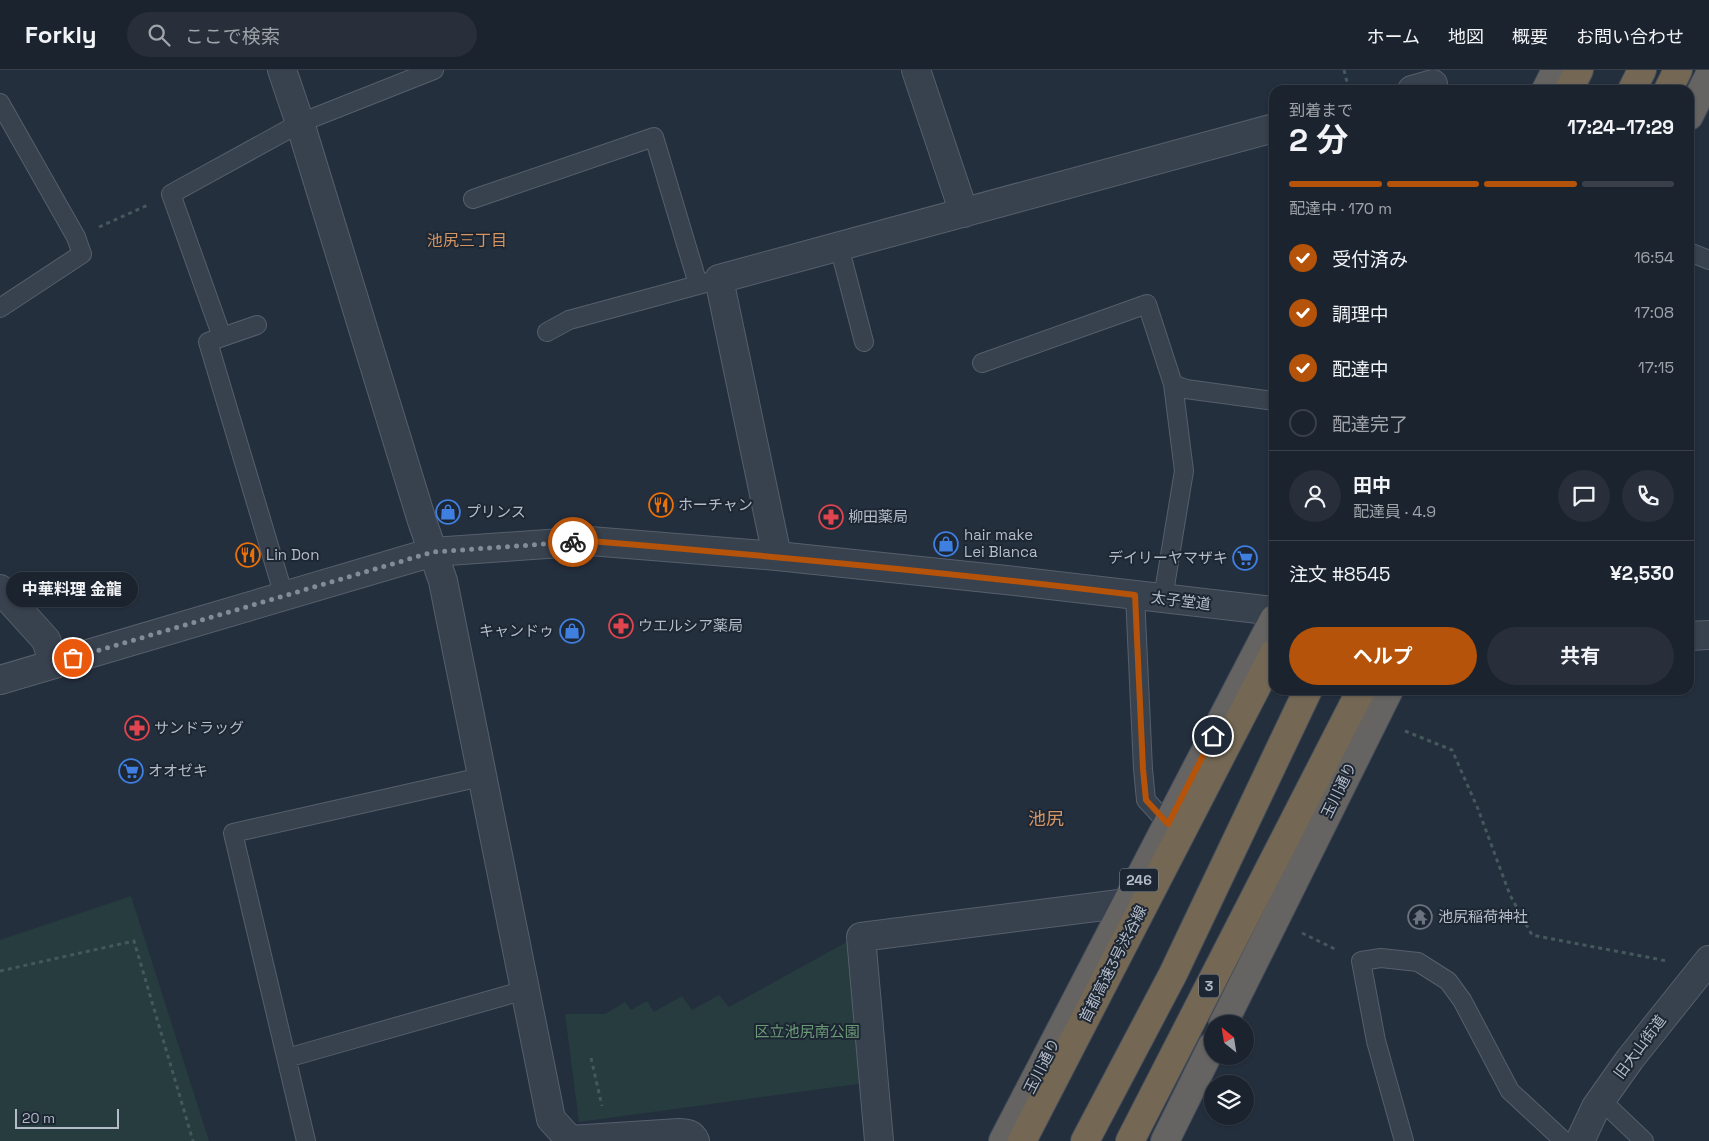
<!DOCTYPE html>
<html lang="ja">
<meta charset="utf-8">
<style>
:root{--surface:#1b232e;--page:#282f3a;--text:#f1f3f6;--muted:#a0a4aa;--line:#39404a;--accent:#b45309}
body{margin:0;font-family:"Space Grotesk","Noto Sans JP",sans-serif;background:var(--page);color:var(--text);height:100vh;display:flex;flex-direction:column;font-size:19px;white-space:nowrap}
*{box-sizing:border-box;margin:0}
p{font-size:16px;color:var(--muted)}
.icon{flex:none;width:28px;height:28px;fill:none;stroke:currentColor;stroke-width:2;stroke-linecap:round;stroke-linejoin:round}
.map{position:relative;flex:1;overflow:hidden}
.details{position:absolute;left:1269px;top:15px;width:425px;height:610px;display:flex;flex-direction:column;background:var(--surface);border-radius:15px;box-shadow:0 1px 4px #0004,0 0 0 1px var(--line)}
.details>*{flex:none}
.needle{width:32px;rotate:330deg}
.buttons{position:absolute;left:1204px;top:945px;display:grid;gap:10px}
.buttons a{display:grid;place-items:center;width:50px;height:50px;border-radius:50%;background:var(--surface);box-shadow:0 1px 4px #0004,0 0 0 1px var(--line);font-size:25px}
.scale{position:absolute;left:15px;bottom:12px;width:104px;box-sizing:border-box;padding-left:5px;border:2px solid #b4bcc9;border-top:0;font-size:14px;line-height:18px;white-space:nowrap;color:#b4bcc9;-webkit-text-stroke:4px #1d2633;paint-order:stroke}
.pin{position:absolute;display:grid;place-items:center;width:42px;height:42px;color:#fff;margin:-21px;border:2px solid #fff;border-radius:50%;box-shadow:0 1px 5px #0007}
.courier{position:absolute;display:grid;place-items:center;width:50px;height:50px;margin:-25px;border:4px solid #b45309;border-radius:50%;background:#fff;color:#222;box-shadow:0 1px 6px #0007}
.bubble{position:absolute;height:35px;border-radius:18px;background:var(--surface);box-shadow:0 1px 4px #0004,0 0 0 1px var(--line);font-size:16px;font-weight:700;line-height:35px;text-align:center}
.overview em{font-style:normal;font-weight:700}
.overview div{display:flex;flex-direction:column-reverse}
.overview{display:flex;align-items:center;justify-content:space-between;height:85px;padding:0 20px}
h1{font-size:32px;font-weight:700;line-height:38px}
.bar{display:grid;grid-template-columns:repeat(4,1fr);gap:8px 5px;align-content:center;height:60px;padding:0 20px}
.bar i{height:6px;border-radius:4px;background:var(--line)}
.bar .current{background:var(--accent)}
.bar p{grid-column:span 4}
.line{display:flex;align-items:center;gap:12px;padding:0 20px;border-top:1px solid var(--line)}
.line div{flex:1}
.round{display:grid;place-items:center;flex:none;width:52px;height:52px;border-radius:26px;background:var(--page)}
ol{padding:0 20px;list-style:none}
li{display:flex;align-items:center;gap:15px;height:55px}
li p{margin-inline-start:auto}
li .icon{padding:5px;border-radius:50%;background:var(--accent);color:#fff;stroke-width:4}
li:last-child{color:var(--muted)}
li i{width:28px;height:28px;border:2px solid var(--line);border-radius:50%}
.cta{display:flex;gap:10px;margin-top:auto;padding:10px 20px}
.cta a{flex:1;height:58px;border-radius:30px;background:var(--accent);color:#fff;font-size:20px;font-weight:700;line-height:58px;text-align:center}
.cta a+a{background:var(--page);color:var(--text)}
header{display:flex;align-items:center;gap:30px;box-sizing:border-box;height:70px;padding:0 25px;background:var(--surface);border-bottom:1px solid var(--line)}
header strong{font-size:24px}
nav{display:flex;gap:28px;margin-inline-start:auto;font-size:18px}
.search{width:350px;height:45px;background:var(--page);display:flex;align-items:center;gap:12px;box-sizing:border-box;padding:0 18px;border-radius:28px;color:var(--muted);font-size:19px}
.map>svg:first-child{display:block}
.green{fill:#263c3f}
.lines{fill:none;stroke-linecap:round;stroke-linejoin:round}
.service-casing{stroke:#565f6c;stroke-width:20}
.minor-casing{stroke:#565f6c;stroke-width:30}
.tertiary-casing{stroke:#565f6c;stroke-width:30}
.trunk-casing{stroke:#434c59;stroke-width:30}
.motorway-casing{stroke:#434c59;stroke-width:30}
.path{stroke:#44595c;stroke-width:3;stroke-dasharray:4 4;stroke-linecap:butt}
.service{stroke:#38414e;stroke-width:18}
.minor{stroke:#38414e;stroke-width:28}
.tertiary{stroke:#38414e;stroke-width:28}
.trunk{stroke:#656462;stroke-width:28}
.motorway{stroke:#746855;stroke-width:28}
.done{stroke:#828b98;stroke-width:5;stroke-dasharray:0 9}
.route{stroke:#b45309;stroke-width:6}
.labels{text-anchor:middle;stroke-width:4;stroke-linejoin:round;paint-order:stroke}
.shield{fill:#1d2633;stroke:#878f9c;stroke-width:1}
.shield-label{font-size:14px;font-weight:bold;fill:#b4bcc9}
.poi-label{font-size:15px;fill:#b4bcc9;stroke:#1d2633;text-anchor:start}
.street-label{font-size:15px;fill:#b4bcc9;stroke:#1d2633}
.park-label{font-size:15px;fill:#6b9a76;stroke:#1d2633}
.neighbourhood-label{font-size:16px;fill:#d59563;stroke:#1d2633}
.quarter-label{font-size:18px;fill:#d59563;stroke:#1d2633}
</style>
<header>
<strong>Forkly</strong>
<div class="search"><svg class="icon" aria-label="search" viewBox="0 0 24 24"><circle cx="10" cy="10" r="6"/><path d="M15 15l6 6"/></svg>ここで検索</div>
<nav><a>ホーム</a><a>地図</a><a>概要</a><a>お問い合わせ</a></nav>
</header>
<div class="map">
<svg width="1709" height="1071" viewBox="0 0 1709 1071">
<rect width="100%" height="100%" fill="#242f3e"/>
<!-- green -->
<path class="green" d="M131,826L209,1071H0V870Z
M856,867L872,1012L579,1052L565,944H605L625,932L631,940L647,931L654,942L682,926L692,940L719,925L729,937Z"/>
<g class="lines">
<!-- service casing -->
<g class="service-casing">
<path id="service" d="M0,33L76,167L82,184L0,238
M473,129L654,67L698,214
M839,176L864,272
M1689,182L1709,190
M257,255L208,272L284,526
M547,262L569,250L709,212
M222,267L171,124L300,53L434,0
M982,293L1147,234L1173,314L1184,401L1163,528
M1173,314L1186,319L1274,331
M1135,525L1143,699L1146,730L1168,754
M287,988L525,920
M1601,1030L1644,1071
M306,1071L233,763L481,707
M1404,1071L1376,971L1361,891L1381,888L1418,892L1448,911L1462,930L1510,1021L1564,1071"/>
</g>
<!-- minor casing -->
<g class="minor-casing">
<path id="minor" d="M282,0L300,53L422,451L443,511L551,1049L570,1070L679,1063C687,1063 692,1064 695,1071
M916,0L964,143
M1412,20L1433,14
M777,486L719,209L1274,58
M0,519L46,570L54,594
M1689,566L1709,565
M879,1071L861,867L1127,833
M1580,1071L1596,1037L1630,989L1709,890"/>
</g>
<!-- tertiary casing -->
<g class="tertiary-casing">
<path id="tertiary" d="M0,610L433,482L590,471L777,486L1006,510L1274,541"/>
</g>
<!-- trunk casing -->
<g class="trunk-casing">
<path id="trunk" d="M1546,20L1556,0
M1689,46L1709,6
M1223,954L1389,620
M1003,1071L1274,549
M1165,1071L1212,976"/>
</g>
<!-- motorway casing -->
<g class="motorway-casing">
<path id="motorway" d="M1569,20L1579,0
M1632,20L1642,0
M1668,20L1678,0
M1022,1071L1274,583
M1085,1071L1173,904L1308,620
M1130,1071L1361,620"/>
</g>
<!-- path -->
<path class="path" d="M1344,0L1349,20
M99,157L148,135
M1405,661L1452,680L1478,739L1510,825L1532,865L1667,891
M1302,863L1337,880
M0,901L134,871L193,1071
M591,988L602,1036"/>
<!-- service -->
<use href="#service" class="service"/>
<!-- minor -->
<use href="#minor" class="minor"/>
<!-- tertiary -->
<use href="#tertiary" class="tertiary"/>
<!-- trunk -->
<use href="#trunk" class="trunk"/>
<!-- motorway -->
<use href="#motorway" class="motorway"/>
</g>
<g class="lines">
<!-- done -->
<path class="done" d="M73,588L433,482L573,472"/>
<!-- route -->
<path class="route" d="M573,472L590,471C772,486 954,503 1135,525L1143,699L1146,730L1168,754L1213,666"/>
</g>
<!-- icons -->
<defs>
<g id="restaurant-ring" transform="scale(1.25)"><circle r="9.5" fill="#1d2633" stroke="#e8710a" stroke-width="1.5"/><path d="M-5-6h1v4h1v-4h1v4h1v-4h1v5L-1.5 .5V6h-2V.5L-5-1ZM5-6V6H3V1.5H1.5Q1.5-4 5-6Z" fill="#e8710a"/></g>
<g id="shop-ring" transform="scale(1.25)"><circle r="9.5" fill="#1d2633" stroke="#3f7fe0" stroke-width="1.5"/><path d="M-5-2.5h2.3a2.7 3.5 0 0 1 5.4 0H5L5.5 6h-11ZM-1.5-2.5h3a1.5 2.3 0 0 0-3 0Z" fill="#3f7fe0"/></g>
<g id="pharmacy-ring" transform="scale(1.25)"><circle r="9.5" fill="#1d2633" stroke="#e0444e" stroke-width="1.5"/><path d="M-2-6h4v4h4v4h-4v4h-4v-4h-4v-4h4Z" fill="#e0444e"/></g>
<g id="supermarket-ring" transform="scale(1.25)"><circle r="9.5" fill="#1d2633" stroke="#3f7fe0" stroke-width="1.5"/><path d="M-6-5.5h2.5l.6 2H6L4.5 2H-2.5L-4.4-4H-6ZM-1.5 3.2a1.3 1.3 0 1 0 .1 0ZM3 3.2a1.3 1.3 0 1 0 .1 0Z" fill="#3f7fe0"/></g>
<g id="temple-ring" transform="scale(1.25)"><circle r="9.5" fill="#1d2633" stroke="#6b7280" stroke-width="1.5"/><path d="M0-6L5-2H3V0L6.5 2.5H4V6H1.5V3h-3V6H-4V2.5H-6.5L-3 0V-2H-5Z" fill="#6b7280"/></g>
</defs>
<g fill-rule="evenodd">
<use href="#restaurant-ring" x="661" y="435"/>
<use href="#shop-ring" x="448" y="442"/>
<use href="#pharmacy-ring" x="831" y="447"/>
<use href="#shop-ring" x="946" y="474"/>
<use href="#restaurant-ring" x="248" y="485"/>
<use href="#supermarket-ring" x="1245" y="488"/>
<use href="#pharmacy-ring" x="621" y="556"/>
<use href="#shop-ring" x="572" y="561"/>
<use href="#pharmacy-ring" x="137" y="658"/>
<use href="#supermarket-ring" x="131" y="701"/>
<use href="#temple-ring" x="1420" y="847"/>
</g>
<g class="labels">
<!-- shield labels -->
<g class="shield">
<rect x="1120" y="798.5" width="38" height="23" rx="4"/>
<rect x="1199" y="904.5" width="20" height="23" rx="4"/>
</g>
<g class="shield-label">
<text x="1139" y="815">246</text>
<text x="1209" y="921">3</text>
</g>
<!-- poi labels -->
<g class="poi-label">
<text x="678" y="440">ホーチャン</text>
<text x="466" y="447">プリンス</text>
<text x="848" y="452">柳田薬局</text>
<text x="964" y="470">hair make<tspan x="964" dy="17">Lei Blanca</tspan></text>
<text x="266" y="490">Lin Don</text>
<text x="1228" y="493" text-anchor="end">デイリーヤマザキ</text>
<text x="638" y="561">ウエルシア薬局</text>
<text x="554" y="566" text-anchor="end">キャンドゥ</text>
<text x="154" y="663">サンドラッグ</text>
<text x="148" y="706">オオゼキ</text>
<text x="1438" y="852">池尻稲荷神社</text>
</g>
<!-- street labels -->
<g class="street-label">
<text transform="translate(1181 531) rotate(7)" y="5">太子堂道</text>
<text transform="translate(1339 720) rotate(-64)" y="5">玉川通り</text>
<text transform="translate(1113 894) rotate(-63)" y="5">首都高速3号渋谷線</text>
<text transform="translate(1640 977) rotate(-53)" y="5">旧大山街道</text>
<text transform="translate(1042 996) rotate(-63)" y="5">玉川通り</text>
</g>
<!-- park labels -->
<g class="park-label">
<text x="807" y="967">区立池尻南公園</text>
</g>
<!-- neighbourhood labels -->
<g class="neighbourhood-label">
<text x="467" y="176">池尻三丁目</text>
</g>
<!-- quarter labels -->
<g class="quarter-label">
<text x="1046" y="755">池尻</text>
</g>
</g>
</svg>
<div class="buttons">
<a><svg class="needle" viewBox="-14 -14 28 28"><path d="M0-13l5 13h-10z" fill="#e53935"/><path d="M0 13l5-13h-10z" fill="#a0a4aa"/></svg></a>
<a><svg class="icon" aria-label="layers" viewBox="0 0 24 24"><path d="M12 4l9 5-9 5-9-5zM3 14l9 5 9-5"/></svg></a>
</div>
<div class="scale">20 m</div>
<div class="pin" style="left:73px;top:588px;background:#ea580c"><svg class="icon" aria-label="bag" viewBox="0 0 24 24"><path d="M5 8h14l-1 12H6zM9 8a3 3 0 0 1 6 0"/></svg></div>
<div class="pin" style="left:1213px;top:666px;background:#1f2937"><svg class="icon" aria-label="home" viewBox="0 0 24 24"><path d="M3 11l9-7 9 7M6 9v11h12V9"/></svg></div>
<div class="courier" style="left:573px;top:472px"><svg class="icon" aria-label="bike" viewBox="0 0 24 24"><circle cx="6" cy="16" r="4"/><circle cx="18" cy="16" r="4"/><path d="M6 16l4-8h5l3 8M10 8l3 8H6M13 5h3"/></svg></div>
<div class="bubble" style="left:6px;top:502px;width:132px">中華料理 金龍</div>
<section class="details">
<div class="overview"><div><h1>2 分</h1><p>到着まで</p></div><em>17:24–17:29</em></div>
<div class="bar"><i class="current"></i><i class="current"></i><i class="current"></i><i></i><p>配達中 · 170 m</p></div>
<ol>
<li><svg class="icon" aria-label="check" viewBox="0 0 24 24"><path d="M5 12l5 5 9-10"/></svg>受付済み<p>16:54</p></li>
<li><svg class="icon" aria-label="check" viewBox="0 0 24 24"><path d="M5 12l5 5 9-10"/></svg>調理中<p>17:08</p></li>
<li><svg class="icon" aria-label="check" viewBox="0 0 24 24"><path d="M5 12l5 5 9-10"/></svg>配達中<p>17:15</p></li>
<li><i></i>配達完了</li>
</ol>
<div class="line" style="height:90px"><a class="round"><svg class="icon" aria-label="person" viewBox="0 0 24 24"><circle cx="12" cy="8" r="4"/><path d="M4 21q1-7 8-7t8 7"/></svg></a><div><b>田中</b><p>配達員 · 4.9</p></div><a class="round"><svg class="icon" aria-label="chat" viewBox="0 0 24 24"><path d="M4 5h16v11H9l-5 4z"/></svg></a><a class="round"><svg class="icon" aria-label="phone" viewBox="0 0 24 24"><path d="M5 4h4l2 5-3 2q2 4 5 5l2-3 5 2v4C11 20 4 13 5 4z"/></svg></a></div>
<div class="line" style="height:65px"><div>注文 #8545</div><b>¥2,530</b></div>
<div class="cta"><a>ヘルプ</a><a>共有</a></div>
</section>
</div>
